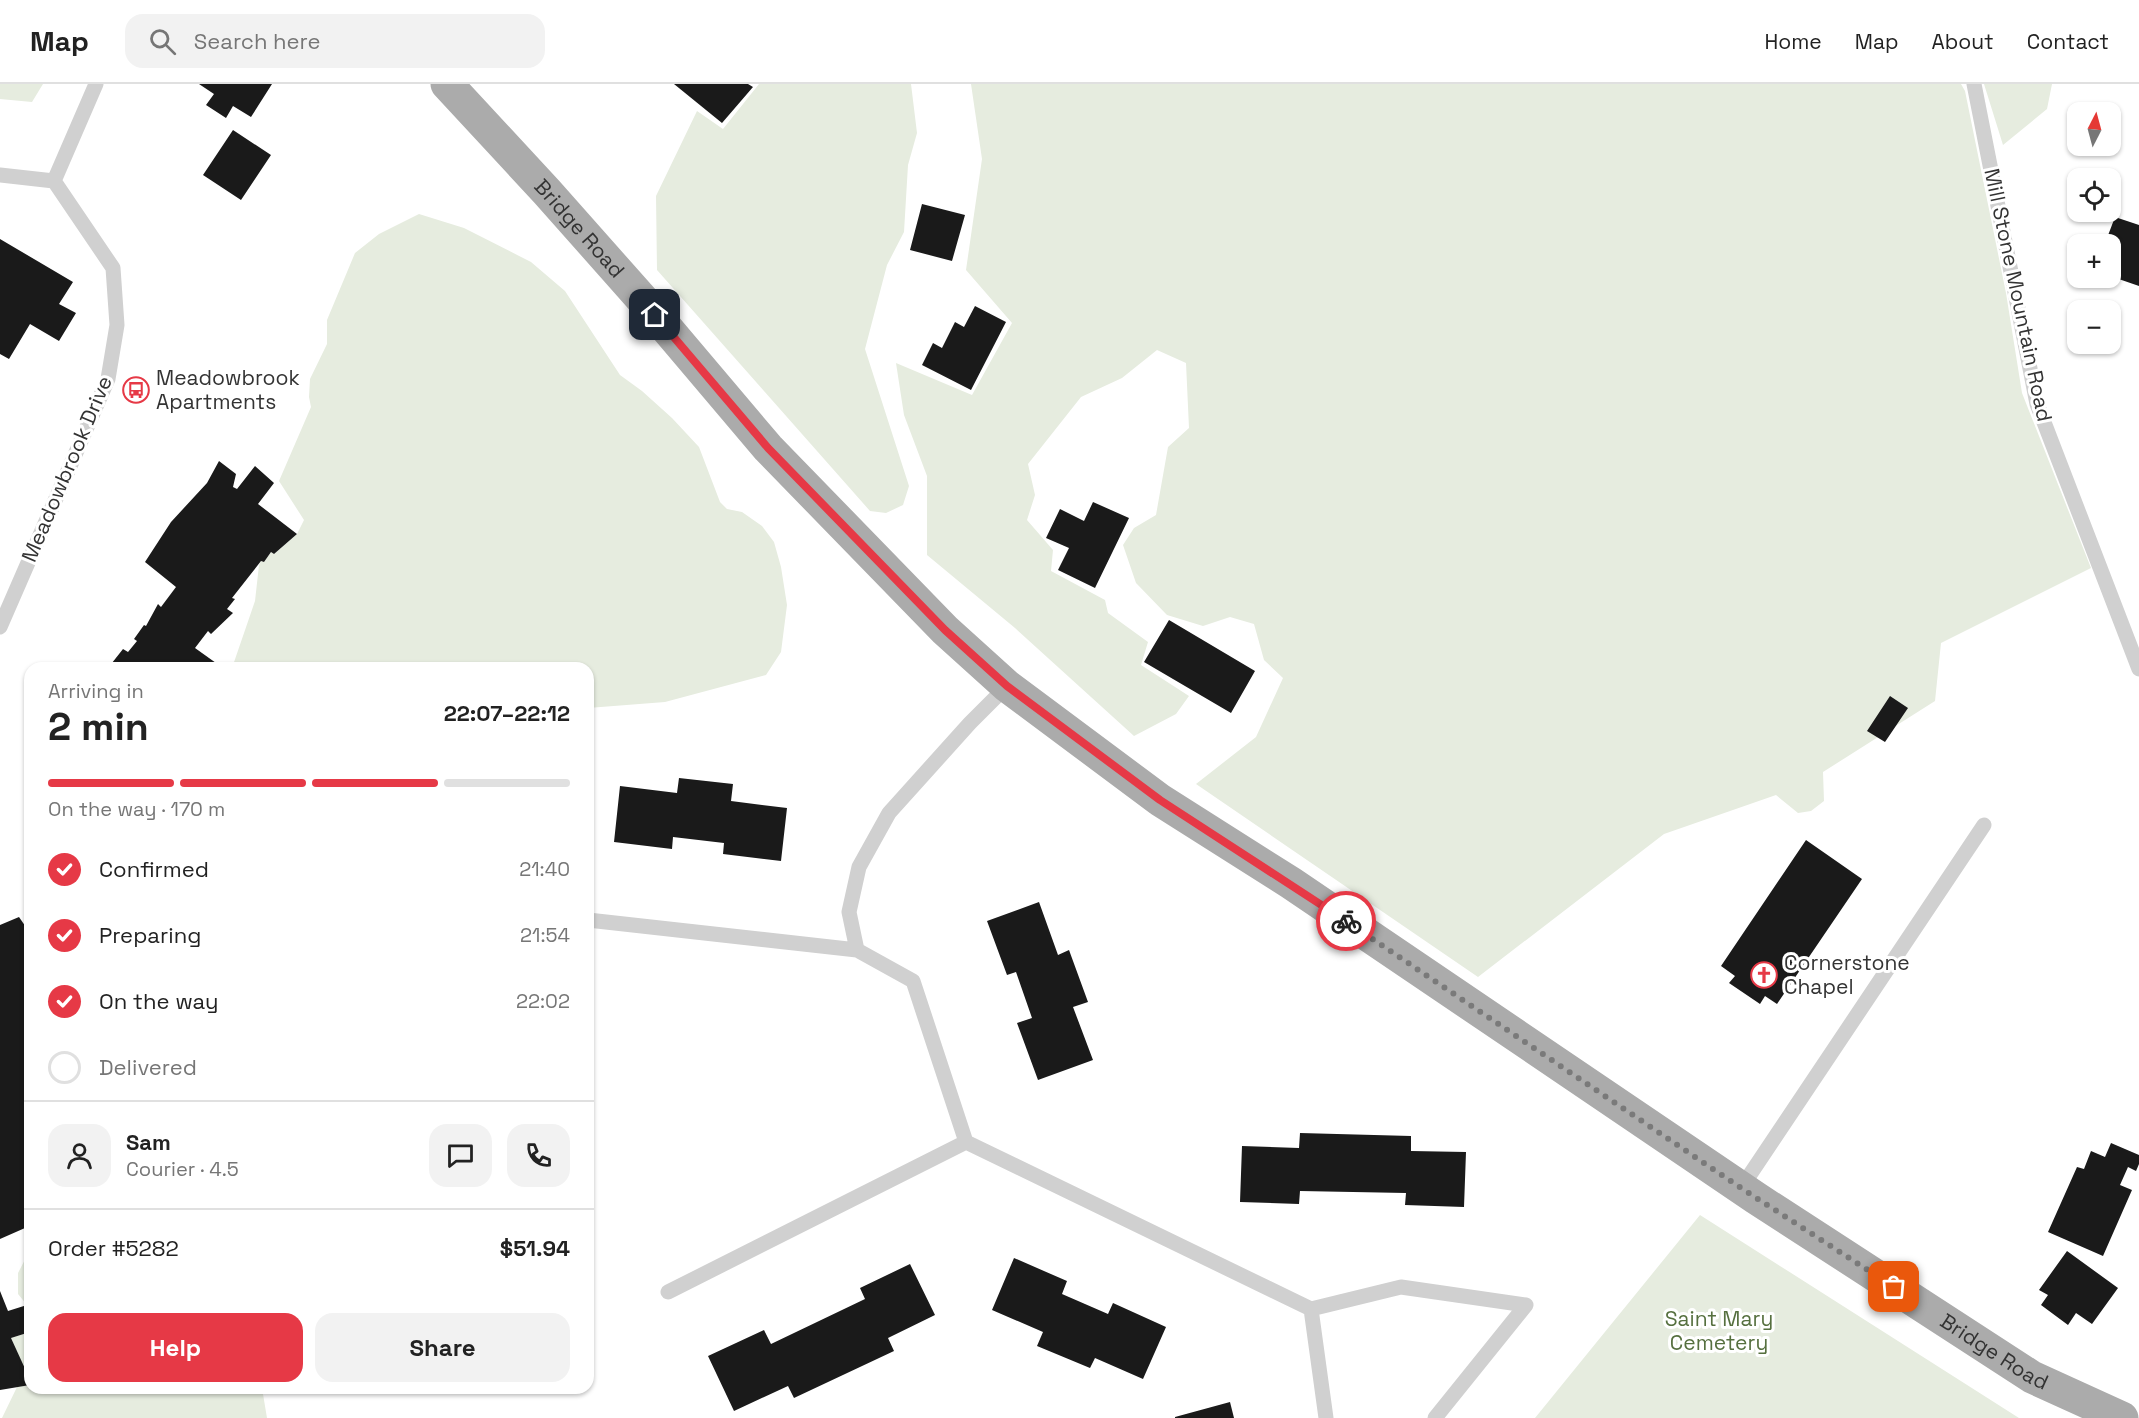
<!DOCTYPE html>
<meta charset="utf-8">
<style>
:root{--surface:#fff;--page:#f2f2f2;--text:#222;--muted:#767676;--line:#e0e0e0;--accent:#e63946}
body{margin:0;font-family:"Space Grotesk",sans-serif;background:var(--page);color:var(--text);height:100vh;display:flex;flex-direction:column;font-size:22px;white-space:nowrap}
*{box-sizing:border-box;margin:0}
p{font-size:20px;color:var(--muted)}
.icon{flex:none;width:33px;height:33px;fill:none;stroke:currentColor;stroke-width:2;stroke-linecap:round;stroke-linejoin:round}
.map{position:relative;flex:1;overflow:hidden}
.side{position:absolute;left:24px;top:578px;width:570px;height:732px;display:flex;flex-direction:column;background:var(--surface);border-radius:18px;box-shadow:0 2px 4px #0004}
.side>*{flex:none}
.needle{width:39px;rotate:6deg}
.buttons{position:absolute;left:2067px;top:18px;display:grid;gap:12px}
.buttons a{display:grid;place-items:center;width:54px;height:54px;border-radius:12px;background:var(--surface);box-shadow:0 2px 4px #0004;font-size:30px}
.pin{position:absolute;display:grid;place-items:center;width:51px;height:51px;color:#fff;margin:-26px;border-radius:12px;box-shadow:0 3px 9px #0006}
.courier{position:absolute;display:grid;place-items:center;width:60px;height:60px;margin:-30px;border:4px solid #e63946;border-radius:50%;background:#fff;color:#222;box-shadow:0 2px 8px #0007}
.overview em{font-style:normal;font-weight:700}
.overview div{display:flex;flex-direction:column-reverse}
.overview{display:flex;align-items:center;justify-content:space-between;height:102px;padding:0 24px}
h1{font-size:39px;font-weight:700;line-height:45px}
.bar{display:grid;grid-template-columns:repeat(4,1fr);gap:9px 6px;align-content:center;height:72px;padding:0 24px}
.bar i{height:8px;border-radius:4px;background:var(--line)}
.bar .current{background:var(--accent)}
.bar p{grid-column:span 4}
.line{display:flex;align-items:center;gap:15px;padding:0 24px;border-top:2px solid var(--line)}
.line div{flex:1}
.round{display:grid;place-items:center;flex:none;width:63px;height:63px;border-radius:18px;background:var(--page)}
ol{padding:0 24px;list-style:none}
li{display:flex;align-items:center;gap:18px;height:66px}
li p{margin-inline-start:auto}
li .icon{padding:6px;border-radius:50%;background:var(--accent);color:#fff;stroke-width:4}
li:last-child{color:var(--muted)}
li i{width:33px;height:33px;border:3px solid var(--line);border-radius:50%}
.action{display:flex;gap:12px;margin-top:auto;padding:12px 24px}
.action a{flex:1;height:69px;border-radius:18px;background:var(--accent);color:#fff;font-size:24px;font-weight:700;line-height:69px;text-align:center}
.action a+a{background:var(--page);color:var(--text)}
header{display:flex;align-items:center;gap:36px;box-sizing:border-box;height:84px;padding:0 30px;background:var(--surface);border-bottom:2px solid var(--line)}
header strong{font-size:28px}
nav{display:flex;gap:33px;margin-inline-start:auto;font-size:21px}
.search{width:420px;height:54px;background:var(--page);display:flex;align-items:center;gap:15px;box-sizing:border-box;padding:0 21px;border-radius:18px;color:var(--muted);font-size:22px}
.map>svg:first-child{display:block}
.green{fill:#e6ecdf}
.building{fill:#1a1a1a}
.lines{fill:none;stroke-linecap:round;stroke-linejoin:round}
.lane{stroke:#d0d0d0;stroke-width:15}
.primary{stroke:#ababab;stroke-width:33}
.done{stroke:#7a7a7a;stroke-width:6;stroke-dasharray:0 10.8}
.route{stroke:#e63946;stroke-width:8}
.labels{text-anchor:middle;stroke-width:6;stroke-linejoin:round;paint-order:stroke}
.street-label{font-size:21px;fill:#333;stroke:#fff}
.poi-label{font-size:21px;fill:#333;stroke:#fff;text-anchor:start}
.park-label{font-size:21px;fill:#56703f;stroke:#fff}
</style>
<header>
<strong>Map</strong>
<div class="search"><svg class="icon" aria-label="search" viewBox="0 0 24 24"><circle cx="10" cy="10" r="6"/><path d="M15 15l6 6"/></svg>Search here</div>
<nav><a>Home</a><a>Map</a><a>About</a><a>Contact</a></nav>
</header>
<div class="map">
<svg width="2139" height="1334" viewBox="0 0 2139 1334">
<rect width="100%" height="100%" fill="#fff"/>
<!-- green -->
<path class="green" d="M0,0H43L32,18L0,15Z
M759,0H911L917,49L908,81L904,148L887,181L865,265L909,402L903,421L886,429L870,427L657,186L656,112L697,27L723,45Z
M971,0H1961L1965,7L2006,209L2022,309L2091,484L1941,559L1935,617L1823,688L1824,717L1811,727L1798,729L1776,711L1664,750L1478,893L1196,700L1256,653L1283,594L1264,576L1254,540L1230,533L1203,542L1167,531L1136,499L1123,461L1134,444L1156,431L1168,363L1189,344L1186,279L1157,266L1122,294L1081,313L1028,380L1035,411L1027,436L1053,466L1051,487L1105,516L1108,529L1148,558L1141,581L1189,612L1176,630L1134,652L1015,544L927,471V392L904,331L896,279L972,311L1012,239L966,186L982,75Z
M1984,0H2052L2047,25L2003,61Z
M419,130L464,144L531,178L565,207L620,291L642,307L672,334L699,363L720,418L727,425L742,428L762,442L774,458L781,483L787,521L781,568L766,591L665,618L588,624V584H232L255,517L259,481L261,477L264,478L271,468L274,470L297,450L304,436L279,397L311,323L309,313L310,295L327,260V236L355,169L379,150Z
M1700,1131L2019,1334H1535Z
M30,1166V1230L27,1221L18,1210V1189Z
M30,1248V1298L11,1254Z
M30,1301V1304H262L267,1334H2L17,1303Z"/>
<!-- building -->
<path class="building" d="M199,0H272L251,33L233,22L226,34L206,21L214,10Z
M674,0H748L753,3L722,39Z
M233,46L271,71L241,116L203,91Z
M922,120L965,131L952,177L910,166Z
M2115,133L2139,141V202L2110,192V160H2099L2102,152L2107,154Z
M0,155L73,198L59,220L76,229L59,257L30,240L9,275L0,270Z
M975,222L1006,238L971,306L922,281L933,259L942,264L955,238L964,243Z
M219,377L236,390L233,403L237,405L255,382L274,399L258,420L297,450L274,470L271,468L264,478L261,477L232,514L235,515L227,525L233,529L211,550L208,547L195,564L223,584H108L123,565L128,568L137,557L134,555L144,541L146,542L158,520L161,523L176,503L145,478L171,438L207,399Z
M1093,418L1129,434L1095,504L1058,486L1069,464L1046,454L1060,425L1084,437Z
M1169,536L1255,587L1231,629L1144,578Z
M1890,612L1908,624L1885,658L1867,647Z
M679,694L733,700L731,717L787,724L781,777L723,770L724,759L673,753L672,765L614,758L620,702L677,709Z
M1806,756L1862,795L1777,920L1765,912L1760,920L1729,899L1735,892L1721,882Z
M1039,818L1058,871L1069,866L1088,918L1073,923L1093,976L1038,996L1017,939L1032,934L1016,888L1007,891L987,837Z
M19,833L30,849V862L27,863L30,870V970H27L30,977V1155L25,1144L0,1155V841Z
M1300,1049L1411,1052V1067L1466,1068L1464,1123L1405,1121L1406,1109L1300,1107L1299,1120L1240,1118L1242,1062L1299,1064Z
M2111,1059L2139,1071V1080L2136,1087L2128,1083L2120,1101L2132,1106L2103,1172L2048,1148L2077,1083L2084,1085L2091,1067L2105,1073Z
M2067,1167L2118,1204L2092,1240L2076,1229L2068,1241L2041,1221L2048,1211L2039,1206Z
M1014,1174L1067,1197L1062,1210L1108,1230L1113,1219L1166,1243L1143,1295L1095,1274L1090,1284L1037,1262L1043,1248L992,1226Z
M910,1180L935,1231L888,1254L894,1267L794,1314L788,1302L734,1327L708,1272L764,1246L771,1260L865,1215L860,1204Z
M0,1207L8,1227L27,1221L30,1230V1248L11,1254L27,1289L30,1301L0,1306Z
M1230,1318L1234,1334H1175V1333Z"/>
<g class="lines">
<!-- lane -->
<path class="lane" d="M1974,0L2037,320L2139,585
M0,91L54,97
M0,543L108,295L117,241L113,184L54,97L96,0
M588,836L857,866L913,897L966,1058
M857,866L849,828L859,783L889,729L970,639L1007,602
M1741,1104L1984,741
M668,1208L966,1058L1311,1225L1401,1203L1526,1221
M1311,1225L1326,1334
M1435,1334L1526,1221"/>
<!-- primary -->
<path class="primary" id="s1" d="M447,0L547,108L641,214L768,364L945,546L1007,602L1160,716L1291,799L1756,1114L2032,1293L2122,1334"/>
</g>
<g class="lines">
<!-- done -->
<path class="done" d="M1346,837L1741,1104L1894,1203"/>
<!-- route -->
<path class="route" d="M655,231L768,364L945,546L1007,602L1160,716L1346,837"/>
</g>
<!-- icons -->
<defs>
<g id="bus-ring" transform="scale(1.35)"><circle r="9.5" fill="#fff" stroke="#e63946" stroke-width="1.5"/><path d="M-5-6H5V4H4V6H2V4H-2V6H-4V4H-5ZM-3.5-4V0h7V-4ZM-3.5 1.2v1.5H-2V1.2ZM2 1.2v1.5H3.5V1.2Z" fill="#e63946"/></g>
<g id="church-ring" transform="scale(1.35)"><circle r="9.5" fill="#fff" stroke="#e63946" stroke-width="1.5"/><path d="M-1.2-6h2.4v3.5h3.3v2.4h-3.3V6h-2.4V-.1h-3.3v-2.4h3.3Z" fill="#e63946"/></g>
</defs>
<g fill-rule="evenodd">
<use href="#bus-ring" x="136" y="306"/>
<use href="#church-ring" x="1764" y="891"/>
</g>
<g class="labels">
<!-- street labels -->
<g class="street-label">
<text dy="7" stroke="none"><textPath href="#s1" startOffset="196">Bridge Road</textPath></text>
<text transform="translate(2018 211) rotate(78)" y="7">Mill Stone Mountain Road</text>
<text transform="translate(67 385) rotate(-67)" y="7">Meadowbrook Drive</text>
<text dy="7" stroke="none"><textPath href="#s1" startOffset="2014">Bridge Road</textPath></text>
</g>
<!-- poi labels -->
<g class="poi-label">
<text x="156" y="301">Meadowbrook<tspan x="156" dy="24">Apartments</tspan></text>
<text x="1784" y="886">Cornerstone<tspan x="1784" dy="24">Chapel</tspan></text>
</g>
<!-- park labels -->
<g class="park-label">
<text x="1719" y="1242">Saint Mary<tspan x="1719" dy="24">Cemetery</tspan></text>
</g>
</g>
</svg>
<div class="buttons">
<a><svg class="needle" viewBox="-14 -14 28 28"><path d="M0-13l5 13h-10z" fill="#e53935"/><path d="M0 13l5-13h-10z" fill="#767676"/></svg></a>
<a><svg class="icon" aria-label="locate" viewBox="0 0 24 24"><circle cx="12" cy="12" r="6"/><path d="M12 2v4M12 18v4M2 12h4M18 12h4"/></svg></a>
<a>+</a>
<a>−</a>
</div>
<div class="pin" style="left:1894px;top:1203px;background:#ea580c"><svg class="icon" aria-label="bag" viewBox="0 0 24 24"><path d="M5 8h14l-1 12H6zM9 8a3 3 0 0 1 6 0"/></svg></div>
<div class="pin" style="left:655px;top:231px;background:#1f2937"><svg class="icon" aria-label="home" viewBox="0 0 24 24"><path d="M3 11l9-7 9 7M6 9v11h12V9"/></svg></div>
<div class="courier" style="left:1346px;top:837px"><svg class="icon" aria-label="bike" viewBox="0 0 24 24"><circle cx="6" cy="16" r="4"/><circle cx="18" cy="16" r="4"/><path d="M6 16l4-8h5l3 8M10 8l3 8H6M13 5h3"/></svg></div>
<section class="side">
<div class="overview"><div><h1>2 min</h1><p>Arriving in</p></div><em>22:07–22:12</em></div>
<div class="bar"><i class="current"></i><i class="current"></i><i class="current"></i><i></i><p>On the way · 170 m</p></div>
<ol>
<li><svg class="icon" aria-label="check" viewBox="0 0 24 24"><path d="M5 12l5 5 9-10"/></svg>Confirmed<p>21:40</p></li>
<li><svg class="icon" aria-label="check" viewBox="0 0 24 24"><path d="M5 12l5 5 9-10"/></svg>Preparing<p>21:54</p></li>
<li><svg class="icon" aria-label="check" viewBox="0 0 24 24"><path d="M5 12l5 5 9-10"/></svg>On the way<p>22:02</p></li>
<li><i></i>Delivered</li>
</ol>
<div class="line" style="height:108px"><a class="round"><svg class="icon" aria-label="person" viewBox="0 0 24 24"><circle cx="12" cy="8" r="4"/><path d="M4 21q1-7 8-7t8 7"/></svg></a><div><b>Sam</b><p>Courier · 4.5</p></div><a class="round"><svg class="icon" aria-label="chat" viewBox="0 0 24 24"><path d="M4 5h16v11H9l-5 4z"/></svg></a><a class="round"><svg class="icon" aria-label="phone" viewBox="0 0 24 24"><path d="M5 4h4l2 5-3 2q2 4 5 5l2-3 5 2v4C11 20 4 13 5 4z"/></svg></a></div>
<div class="line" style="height:78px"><div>Order #5282</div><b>$51.94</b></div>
<div class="action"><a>Help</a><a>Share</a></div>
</section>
</div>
